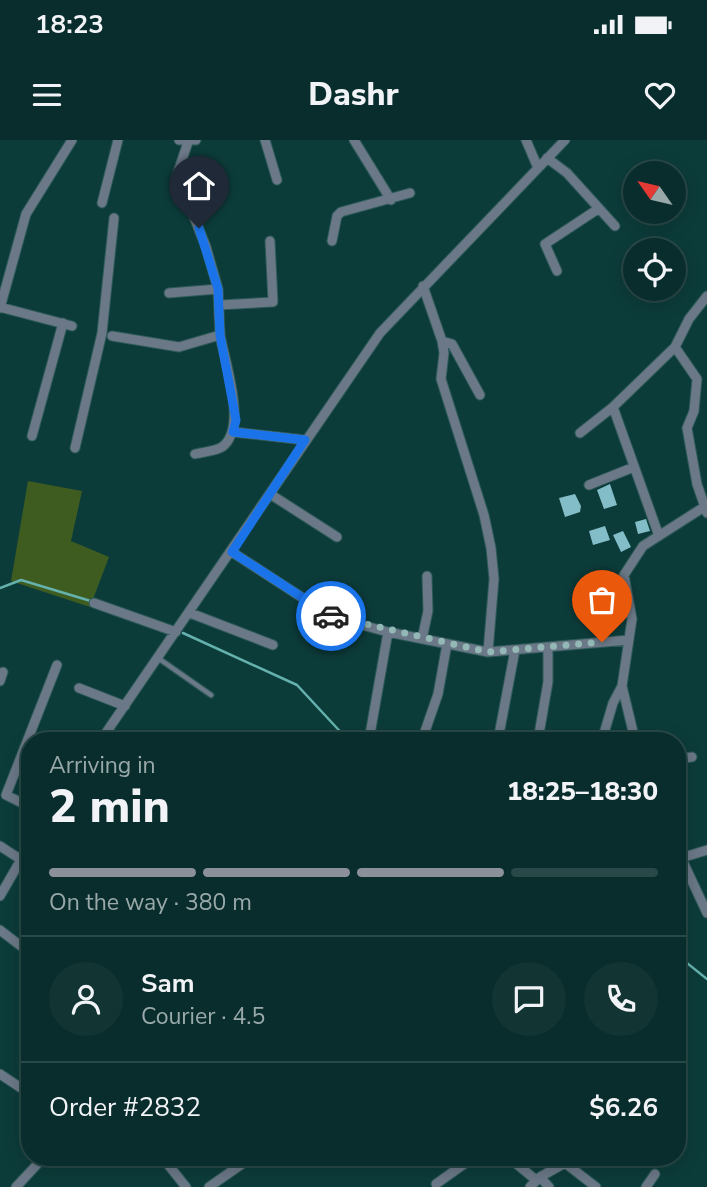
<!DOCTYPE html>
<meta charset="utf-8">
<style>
:root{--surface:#092d2c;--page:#123534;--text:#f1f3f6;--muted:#99a8a9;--line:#294948;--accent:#8c9099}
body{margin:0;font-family:"Nunito Sans",sans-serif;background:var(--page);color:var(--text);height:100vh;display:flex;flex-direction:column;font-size:26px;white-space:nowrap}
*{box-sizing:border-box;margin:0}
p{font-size:23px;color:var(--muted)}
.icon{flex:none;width:38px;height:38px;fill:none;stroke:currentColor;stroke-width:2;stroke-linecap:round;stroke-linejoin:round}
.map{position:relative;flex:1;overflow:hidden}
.sheet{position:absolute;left:21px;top:592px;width:665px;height:434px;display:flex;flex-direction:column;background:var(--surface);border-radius:28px;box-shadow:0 4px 18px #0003,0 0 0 2px var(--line)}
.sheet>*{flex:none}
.needle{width:46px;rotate:304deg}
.controls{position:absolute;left:623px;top:21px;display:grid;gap:14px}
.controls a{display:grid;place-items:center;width:63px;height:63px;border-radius:50%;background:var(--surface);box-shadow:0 4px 18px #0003,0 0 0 2px var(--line);font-size:35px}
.pin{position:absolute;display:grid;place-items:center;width:60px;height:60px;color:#fff;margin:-72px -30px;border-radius:50% 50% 50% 0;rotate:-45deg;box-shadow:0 0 7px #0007}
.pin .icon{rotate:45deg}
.courier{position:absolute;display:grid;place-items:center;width:70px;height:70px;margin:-35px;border:5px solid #1a73e8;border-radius:50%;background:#fff;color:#222;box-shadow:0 2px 9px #0007}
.summary em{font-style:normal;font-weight:800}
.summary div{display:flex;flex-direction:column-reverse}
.summary{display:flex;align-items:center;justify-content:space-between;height:119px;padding:0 28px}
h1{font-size:46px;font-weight:800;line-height:52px}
.bar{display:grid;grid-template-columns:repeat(4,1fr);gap:10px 7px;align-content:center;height:84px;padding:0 28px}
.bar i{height:9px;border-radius:5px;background:var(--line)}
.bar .selected{background:var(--accent)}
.bar p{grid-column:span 4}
.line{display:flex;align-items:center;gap:18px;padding:0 28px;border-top:2px solid var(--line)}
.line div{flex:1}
.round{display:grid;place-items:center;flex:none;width:74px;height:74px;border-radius:37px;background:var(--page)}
.status{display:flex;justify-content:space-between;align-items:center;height:49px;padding:0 35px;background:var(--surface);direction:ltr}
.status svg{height:19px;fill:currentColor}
header{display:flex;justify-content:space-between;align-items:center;height:91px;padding:0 28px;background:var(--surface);font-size:32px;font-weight:800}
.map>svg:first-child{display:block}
.green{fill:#3f5c20}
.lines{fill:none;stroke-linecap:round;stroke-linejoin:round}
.stream{stroke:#64b1ae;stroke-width:2.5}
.building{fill:#83bdc8}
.service-casing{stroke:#2d5a58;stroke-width:7}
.minor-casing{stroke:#2d5a58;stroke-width:11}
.service{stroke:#6b7887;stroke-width:4.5}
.minor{stroke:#6b7887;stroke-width:9}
.done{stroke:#93b8b5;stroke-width:7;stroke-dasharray:0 12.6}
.route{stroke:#1a73e8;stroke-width:9}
</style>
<div class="status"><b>18:23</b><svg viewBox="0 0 49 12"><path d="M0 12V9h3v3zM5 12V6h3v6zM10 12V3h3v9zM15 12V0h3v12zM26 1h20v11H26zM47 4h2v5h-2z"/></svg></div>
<header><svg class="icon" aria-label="menu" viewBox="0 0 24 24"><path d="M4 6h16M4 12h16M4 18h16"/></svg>Dashr<svg class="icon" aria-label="heart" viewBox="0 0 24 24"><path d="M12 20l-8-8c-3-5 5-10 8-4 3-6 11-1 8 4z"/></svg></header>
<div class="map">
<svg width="707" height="1047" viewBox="0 0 707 1047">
<rect width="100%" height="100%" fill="#0c3c3a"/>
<!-- green -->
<path class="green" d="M28,341L82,351L71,401L109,417L90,467L11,441Z"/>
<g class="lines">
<!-- stream -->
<path class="stream" d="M0,448L21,440L94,462
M183,493L297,545L348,600
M677,815L707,839"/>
</g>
<!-- building -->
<path class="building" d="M610,344L617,365L604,369L597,350Z
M575,354L581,366L580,372L565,377L559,358Z
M646,379L650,391L638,394L635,382Z
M605,386L610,400L593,405L589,391Z
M623,391L631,407L621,412L613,395Z"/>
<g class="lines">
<!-- service casing -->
<g class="service-casing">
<path id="service" d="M158,518L211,555"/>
</g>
<!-- minor casing -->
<g class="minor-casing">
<path id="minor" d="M179,0H196
M265,0L277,40
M354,0L391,60
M526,0L538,28
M547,18L567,33L615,86
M102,63L118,0
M332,101L337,76L341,72L410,53
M557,131L545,104L598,69
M423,146L442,201L444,213L441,239L484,375L491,408L494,439L488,512
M169,153L218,149
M219,165L273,162L270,101
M0,167L72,186
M0,168L26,74L72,0
M112,196L179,207L220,195L218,149L206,107L177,35L188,2
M442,201L452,204L480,255
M675,207L697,239L694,271L687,288L697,344L707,373
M613,267L659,396
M233,292L305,300
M580,293L613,267L675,207L689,179L707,156
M32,296L63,183
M75,308L102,193L114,78
M195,314C203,312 216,311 222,307C248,288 225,223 220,195
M589,345L634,327
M270,354L337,397
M232,412L332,477L388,492L488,512L629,500
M94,463L176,492
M190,473L273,505
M422,499L428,471L427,436
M0,541L3,532
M79,548L125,566
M101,600L380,193L565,0
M369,600L388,492
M422,600L438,554L447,504
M498,600L515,510
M538,600L548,542V507
M602,600L613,563L622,546
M635,600L622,546L632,479L624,435L643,406L704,367
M677,619L692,617
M30,667L6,655L57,525
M0,706L20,719
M677,709L707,773
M681,718L707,710
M0,756L30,704
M0,790L30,813
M0,934L30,954
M162,1017L186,1047
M508,1017L536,1040
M540,1037L549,1047
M436,1044L474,1017
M16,1047L44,1017
M209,1047L252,1017
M530,1047L540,1037L565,1023L596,1047
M646,1047L655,1034"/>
</g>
<!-- service -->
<use href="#service" class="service"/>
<!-- minor -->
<use href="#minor" class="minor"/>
</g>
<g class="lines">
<!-- done -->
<path class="done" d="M331,476L488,512L602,502"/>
<!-- route -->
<path class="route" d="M199,88L218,149L220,195L236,280L233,292L305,300L232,412L331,476"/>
</g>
</svg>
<div class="controls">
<a><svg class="needle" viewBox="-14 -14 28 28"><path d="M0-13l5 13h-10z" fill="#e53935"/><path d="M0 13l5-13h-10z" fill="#99a8a9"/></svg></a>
<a><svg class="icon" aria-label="locate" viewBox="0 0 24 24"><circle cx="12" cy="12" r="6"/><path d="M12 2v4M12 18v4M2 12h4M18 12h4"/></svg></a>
</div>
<div class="pin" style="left:602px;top:502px;background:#ea580c"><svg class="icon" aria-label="bag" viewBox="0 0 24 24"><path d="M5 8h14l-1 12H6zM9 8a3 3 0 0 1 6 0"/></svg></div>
<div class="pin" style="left:199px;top:88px;background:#1f2937"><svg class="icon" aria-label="home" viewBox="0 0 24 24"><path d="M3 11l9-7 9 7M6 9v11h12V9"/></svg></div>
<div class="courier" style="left:331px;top:476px"><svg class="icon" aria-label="car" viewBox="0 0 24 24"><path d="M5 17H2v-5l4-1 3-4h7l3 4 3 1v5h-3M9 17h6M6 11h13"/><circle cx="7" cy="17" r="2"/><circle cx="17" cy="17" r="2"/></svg></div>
<section class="sheet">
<div class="summary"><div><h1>2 min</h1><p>Arriving in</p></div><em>18:25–18:30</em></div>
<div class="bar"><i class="selected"></i><i class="selected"></i><i class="selected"></i><i></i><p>On the way · 380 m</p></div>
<div class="line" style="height:126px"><a class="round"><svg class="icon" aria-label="person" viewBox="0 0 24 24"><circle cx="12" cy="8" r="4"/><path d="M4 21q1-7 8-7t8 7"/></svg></a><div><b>Sam</b><p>Courier · 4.5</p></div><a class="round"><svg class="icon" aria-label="chat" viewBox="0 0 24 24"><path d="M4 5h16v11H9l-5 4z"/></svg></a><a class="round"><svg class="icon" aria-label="phone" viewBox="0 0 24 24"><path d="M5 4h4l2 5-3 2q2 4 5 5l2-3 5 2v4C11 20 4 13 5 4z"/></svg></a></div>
<div class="line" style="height:91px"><div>Order #2832</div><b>$6.26</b></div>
</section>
</div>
